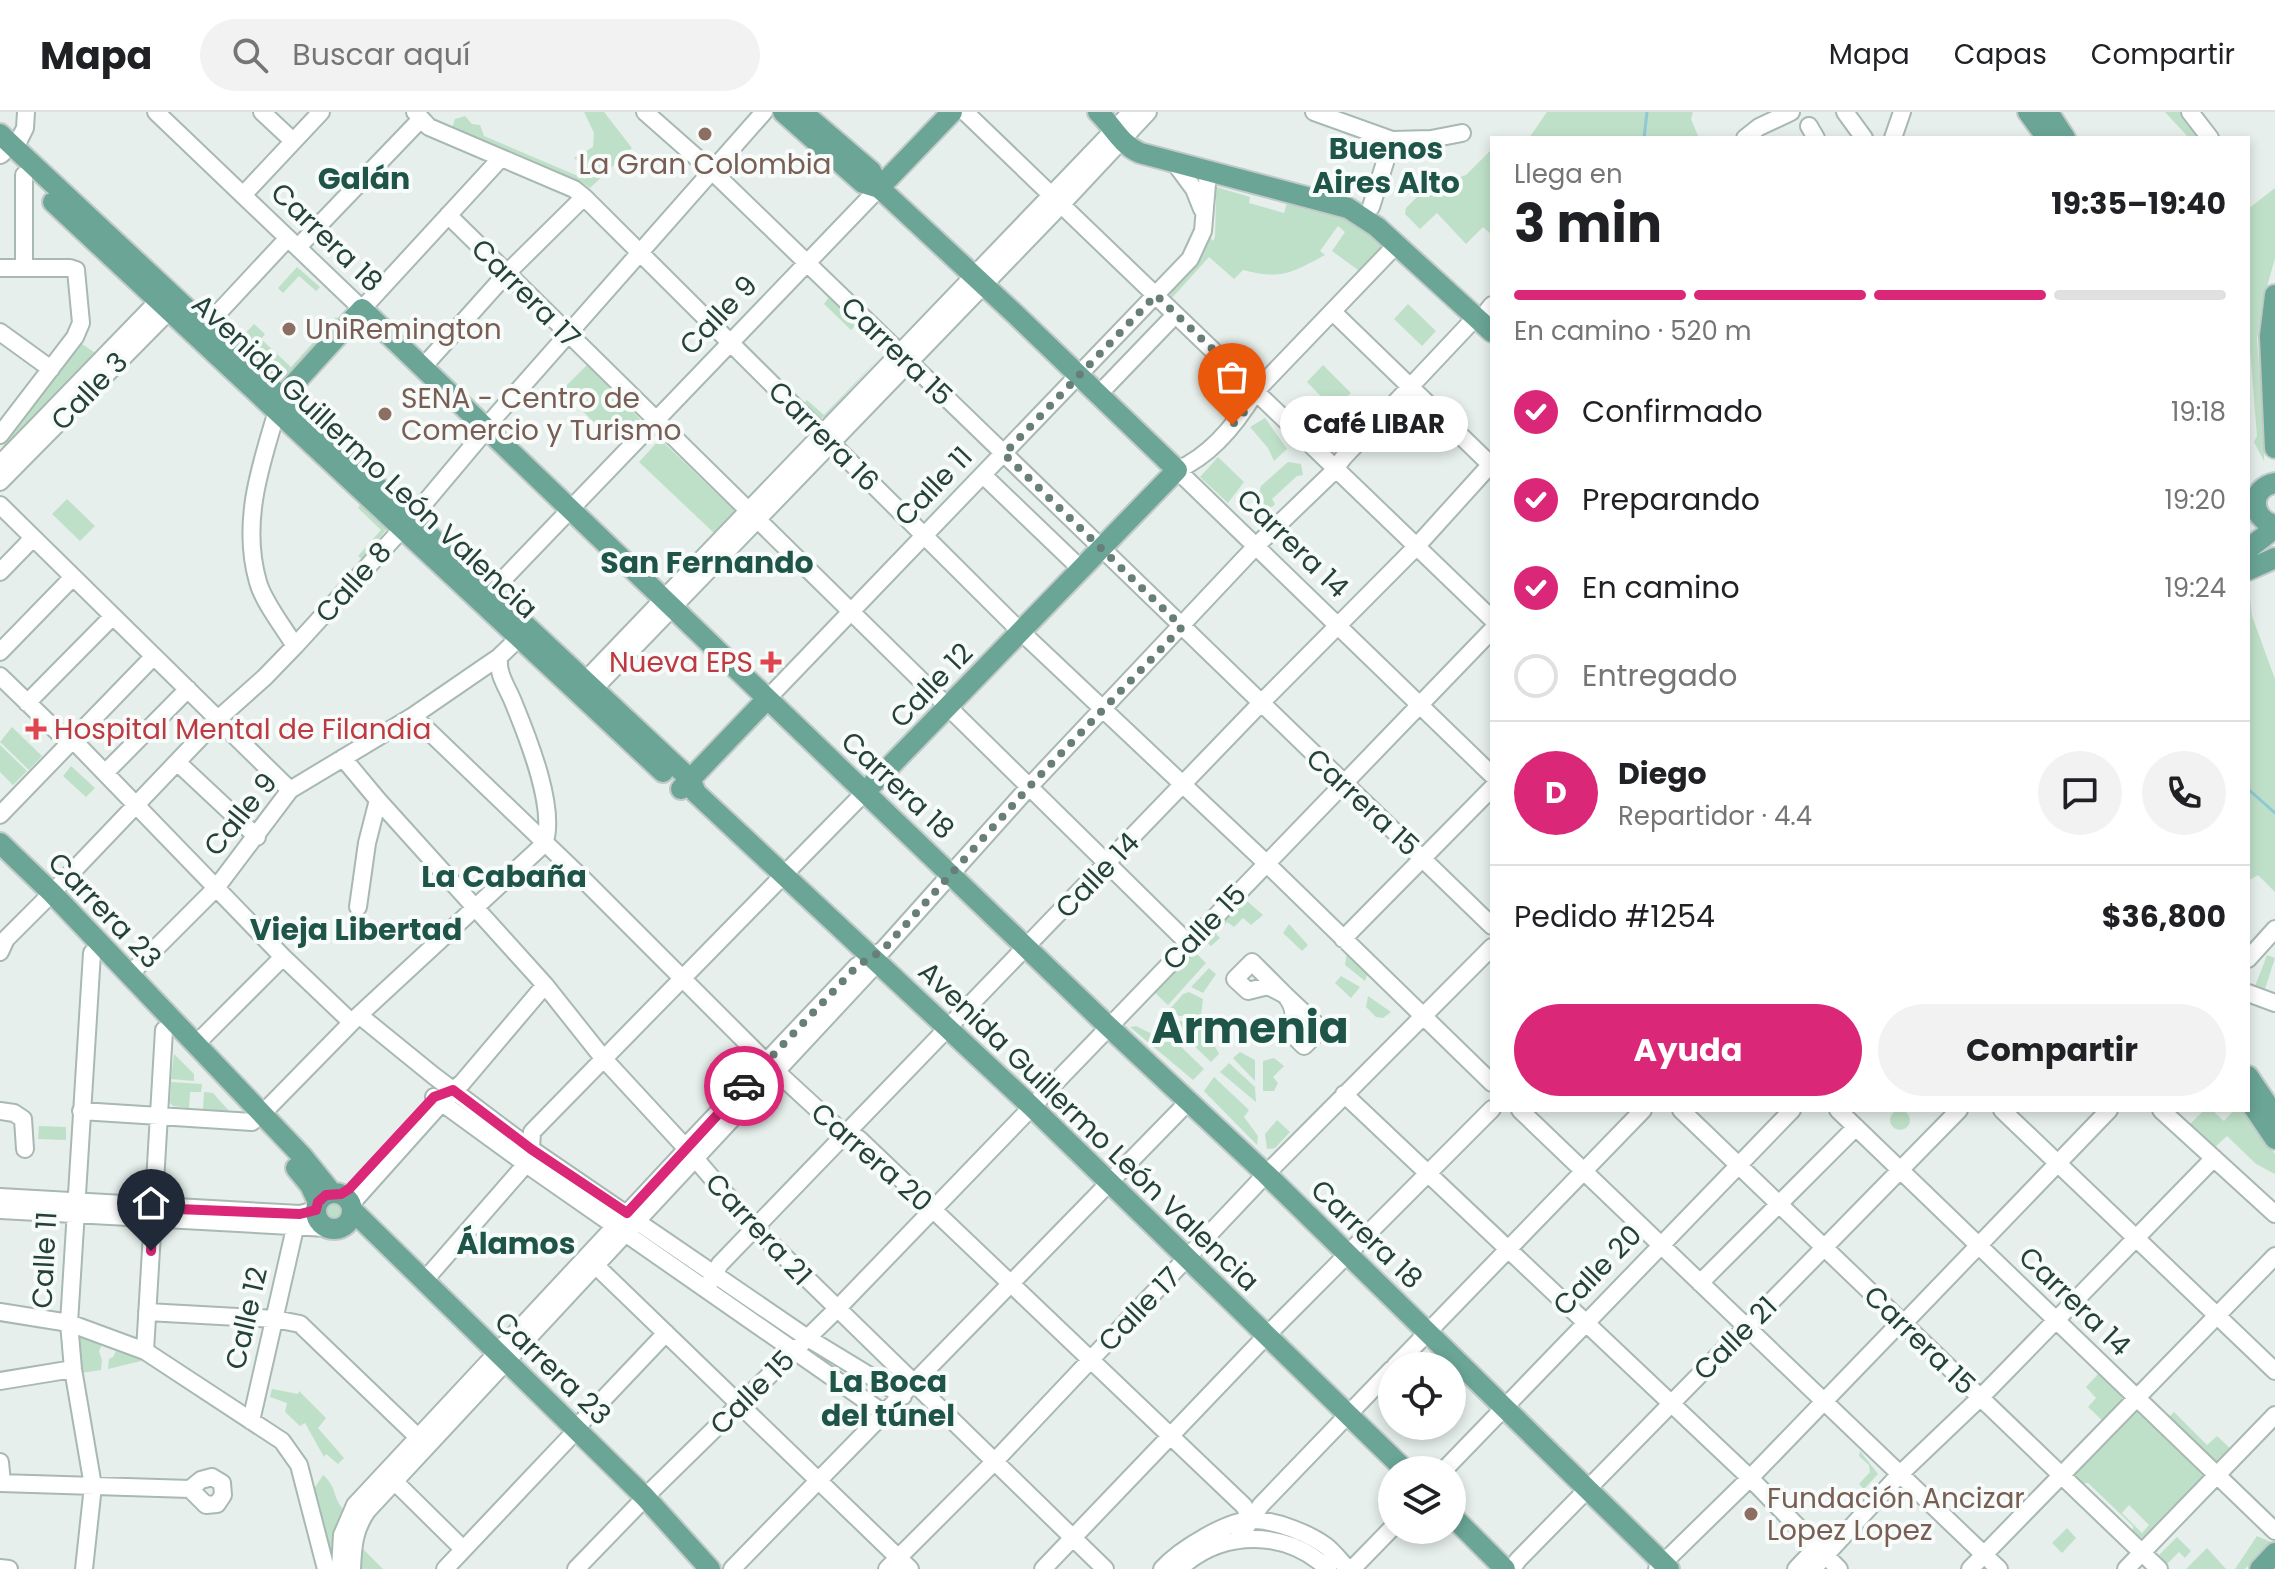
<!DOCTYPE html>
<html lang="es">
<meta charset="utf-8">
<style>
:root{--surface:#fff;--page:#f2f2f2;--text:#202124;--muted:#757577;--line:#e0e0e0;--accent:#db2777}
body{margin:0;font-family:Poppins,sans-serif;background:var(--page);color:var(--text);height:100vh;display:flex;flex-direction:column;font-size:30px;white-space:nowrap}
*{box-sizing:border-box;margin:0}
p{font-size:26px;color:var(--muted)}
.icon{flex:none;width:44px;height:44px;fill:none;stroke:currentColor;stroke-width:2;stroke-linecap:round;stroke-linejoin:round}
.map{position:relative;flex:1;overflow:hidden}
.drawer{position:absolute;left:1490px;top:24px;width:760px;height:976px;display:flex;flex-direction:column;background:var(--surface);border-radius:0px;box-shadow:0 4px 12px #0003}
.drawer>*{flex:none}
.controls{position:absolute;left:1378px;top:1240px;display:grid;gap:16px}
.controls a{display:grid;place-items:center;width:88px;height:88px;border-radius:50%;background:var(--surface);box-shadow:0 4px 12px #0003;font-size:40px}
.pin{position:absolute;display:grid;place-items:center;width:68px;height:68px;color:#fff;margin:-82px -34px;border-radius:50% 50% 50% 0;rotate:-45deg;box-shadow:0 0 8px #0007}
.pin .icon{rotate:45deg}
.courier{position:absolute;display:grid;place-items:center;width:80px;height:80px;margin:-40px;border:6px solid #db2777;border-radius:50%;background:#fff;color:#222;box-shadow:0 2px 10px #0007}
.bubble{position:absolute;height:56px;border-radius:28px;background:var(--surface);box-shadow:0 4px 12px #0003;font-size:26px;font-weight:700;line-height:56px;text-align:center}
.overview em{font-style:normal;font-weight:700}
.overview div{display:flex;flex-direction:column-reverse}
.overview{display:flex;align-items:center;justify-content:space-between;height:136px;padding:0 24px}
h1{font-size:52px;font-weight:700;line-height:60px}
.bar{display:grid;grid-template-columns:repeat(4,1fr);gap:12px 8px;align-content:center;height:96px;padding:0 24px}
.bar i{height:10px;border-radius:6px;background:var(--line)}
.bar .active{background:var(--accent)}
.bar p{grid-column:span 4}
.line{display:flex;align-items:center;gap:20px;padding:0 24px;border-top:2px solid var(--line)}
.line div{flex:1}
.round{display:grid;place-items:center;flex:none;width:84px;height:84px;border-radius:42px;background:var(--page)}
ol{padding:0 24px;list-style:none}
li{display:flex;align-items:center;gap:24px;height:88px}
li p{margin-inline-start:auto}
li .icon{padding:8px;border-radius:50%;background:var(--accent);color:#fff;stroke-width:4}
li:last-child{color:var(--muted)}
li i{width:44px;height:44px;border:4px solid var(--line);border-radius:50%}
.cta{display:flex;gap:16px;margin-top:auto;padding:16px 24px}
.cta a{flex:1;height:92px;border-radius:48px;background:var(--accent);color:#fff;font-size:32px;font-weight:700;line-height:92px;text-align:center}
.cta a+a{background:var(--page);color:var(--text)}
header{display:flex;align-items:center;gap:48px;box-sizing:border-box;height:112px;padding:0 40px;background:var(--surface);border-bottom:2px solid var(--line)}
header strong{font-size:38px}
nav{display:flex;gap:44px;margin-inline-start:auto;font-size:28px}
.search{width:560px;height:72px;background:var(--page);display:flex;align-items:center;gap:20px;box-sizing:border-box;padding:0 28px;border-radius:44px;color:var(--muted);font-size:30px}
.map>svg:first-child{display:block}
.green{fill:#bfe0c8;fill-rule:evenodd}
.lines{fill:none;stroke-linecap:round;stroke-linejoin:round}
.stream{stroke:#8ec9d4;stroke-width:3}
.minor-casing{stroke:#a8b8b2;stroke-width:20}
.major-casing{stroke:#c2cac8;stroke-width:24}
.minor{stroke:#fff;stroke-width:16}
.major{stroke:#6aa596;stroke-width:20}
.done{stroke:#687f78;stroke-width:8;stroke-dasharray:0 14.4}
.route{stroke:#db2777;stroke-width:10}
.education-dot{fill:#8d6e63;stroke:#f7fbf9;stroke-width:3}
.health-dot{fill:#e0444e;stroke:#f7fbf9;stroke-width:3}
.labels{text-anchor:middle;stroke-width:8;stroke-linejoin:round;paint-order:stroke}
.education-label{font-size:28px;fill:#785e54;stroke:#f7fbf9;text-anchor:start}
.street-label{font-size:28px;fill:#24423a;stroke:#f7fbf9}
.health-label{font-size:28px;fill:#be3a42;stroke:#f7fbf9;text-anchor:end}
.neighbourhood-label{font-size:30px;font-weight:bold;fill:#1f5548;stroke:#f7fbf9}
.town-label{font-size:44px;font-weight:bold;fill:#1f5548;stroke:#f7fbf9}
</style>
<header>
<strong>Mapa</strong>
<div class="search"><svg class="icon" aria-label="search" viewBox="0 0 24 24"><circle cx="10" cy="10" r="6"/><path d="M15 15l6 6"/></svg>Buscar aquí</div>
<nav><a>Mapa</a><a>Capas</a><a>Compartir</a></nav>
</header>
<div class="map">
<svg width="2275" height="1457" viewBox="0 0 2275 1457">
<rect width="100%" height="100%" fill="#e6efeb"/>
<!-- green -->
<path class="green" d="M584,0H604L632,36L590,76L579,69L452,16L455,7L465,4L472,12L480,13L484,24L585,67L588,59L574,46L593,35L594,21Z
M1547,0H1693L1691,7L1699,26H1529Z
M2165,0H2182L2202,26H2189Z
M1492,37V123L1483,115L1466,132L1437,101L1420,117L1405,102L1406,96L1425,77L1466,63Z
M1213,74L1250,85L1249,91L1284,101L1287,91L1334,98L1360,114L1384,135L1352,167L1358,158L1332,139L1345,120L1338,114L1320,139L1325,143C1291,161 1282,168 1243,158L1234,167L1209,145L1171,187L1170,179L1198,151L1210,125L1213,129L1215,125L1216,89Z
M2275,76V146L2262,193L2257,227L2265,323L2264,349L2254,330L2257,324L2248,213V97Z
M297,155L320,175L316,179L299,164L283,181L278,176Z
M829,185L857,212L851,218L824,192Z
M1408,192L1436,219L1422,234L1394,207Z
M336,205L341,211L280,273L236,231L254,212L265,222L261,227L291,255Z
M79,230L97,242L5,337L2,335L7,328Z
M879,246L825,305L820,307L804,291L807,288L824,303Z
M587,253L640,307L615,332L562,278Z
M1323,253L1351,281L1334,298L1307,270Z
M1265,306L1287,337L1274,349L1268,336L1250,315Z
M660,327L736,400L715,422L639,350Z
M1218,345L1244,370L1228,391L1200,365Z
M1288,350L1301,352L1303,363L1297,364L1272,387L1275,392L1272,395L1264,394L1258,384L1261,374Z
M67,387L95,414L80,429L52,402Z
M361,392L387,417L362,447L358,444L381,418L358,396Z
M2249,478L2252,504L2275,567V780L2258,763L2248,769Z
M12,615L42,644L29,658L0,630Z
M0,633L27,659L13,673L0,660Z
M71,654L95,676L86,685L63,664Z
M1242,788H1246L1263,803L1251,813L1243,806L1234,815L1227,810L1216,822L1220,826L1211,834L1203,827Z
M1289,812L1308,833L1302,839L1283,821Z
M1193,838L1206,851L1168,893L1153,879Z
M1347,840L1368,860L1365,869L1345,853Z
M2267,843L2275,846L2264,880L2254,877Z
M1209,856L1216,862L1203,881L1191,875Z
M1341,864L1360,875L1351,886L1335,871Z
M1189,880L1203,887L1201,903L1179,904L1170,897L1183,882Z
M1368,884L1391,900L1383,906L1376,905L1366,895Z
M1180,909L1204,913L1219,942L1211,950L1174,915Z
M1136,914L1162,927L1168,922L1204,957L1193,968L1130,915Z
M1240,940L1255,948V969L1233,946Z
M174,942L194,962V969L171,967Z
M1274,946L1284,954L1273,965L1278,971L1274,979H1263V949Z
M1229,951L1255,975L1256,990L1220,960Z
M1214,965L1249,998L1244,1005L1258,1024L1257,1033L1204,979Z
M171,970L202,972L201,980H190L189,996L173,994L170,991Z
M204,980L213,981L229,999L203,997Z
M1890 1008a10 10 0 1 1 20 0a10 10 0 1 1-20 0Z
M2204,998H2217L2215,1001L2224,1009L2234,998H2243L2275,1042V1062L2256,1052L2227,1024L2215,1035L2190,1012Z
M1277,1008L1290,1020L1275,1036L1267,1037L1265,1022Z
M39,1014L66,1015V1028L38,1027Z
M327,1090L342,1093L345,1104L338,1109L331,1106L325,1096Z
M79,1225L102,1233L99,1239L102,1248L101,1258L81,1261Z
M116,1239L141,1247V1249L108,1257L109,1247L113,1245Z
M2099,1261L2122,1284L2123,1289L2103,1309L2088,1295L2096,1286L2086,1275Z
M272,1277L298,1282L299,1279L326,1306L318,1316L344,1346L338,1352L326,1342L324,1345L305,1311L300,1314L285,1300L287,1291L270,1285Z
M2138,1292L2210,1363L2142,1433L2133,1424V1414L2088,1371L2079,1372L2070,1362ZM2129,1393L2149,1413L2142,1421L2122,1401Z
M2174,1300L2207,1333L2217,1324L2232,1338L2218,1353L2169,1305Z
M1860,1339L1878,1362L1864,1377L1859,1372L1870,1360L1869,1353L1859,1344Z
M323,1363C337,1375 332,1384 343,1397L336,1412L335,1457H331L312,1380Z
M2067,1416L2076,1426L2062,1441L2052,1431Z
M2257,1424L2271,1430L2245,1457H2235Z
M2177,1425L2191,1439L2185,1446L2179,1440L2167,1452L2159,1443Z
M361,1435L383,1457H357Z
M2207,1436L2226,1457H2186Z"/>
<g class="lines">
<!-- stream -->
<path class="stream" d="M1644,26L1647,0
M2248,677L2275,701"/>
<!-- minor casing -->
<g class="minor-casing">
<path id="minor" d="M156,0L362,197L501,46
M262,0L293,29
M415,0L429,15L574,77L584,85L1016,515L1265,750L1492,971
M645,0L713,60L1492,814
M965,0L1492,507
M1314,0L1392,28L1431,27L1462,21
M1845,0L1864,26
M2190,0L2210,26
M1809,14L1816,26
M1745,26L1759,15L1791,0
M1893,26L1902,0
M15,36L25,16L26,0
M0,43L2,42
M1174,50L1194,77L1202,97
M24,63V156
M243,83L321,0
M1371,95L1392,28
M448,103L1188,831
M1397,132L1256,279C1237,311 1212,343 1177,358L1492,663
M298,135L420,8
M0,156H70L76,158L81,211L75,225L0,323
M1488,198L1492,193
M1333,200L1492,354
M206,214L288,126
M0,220L51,257
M423,255L507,161L584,85
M1098,283L1175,203
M277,299C260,355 241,411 258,470C263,489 284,516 295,534
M0,352L158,189
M983,363L1081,457
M0,370L176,192
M0,393L290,678
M0,460L33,426
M491,480L879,76
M0,540L73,465
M0,564L64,626L74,629L283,845L347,906L354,908
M578,576L1131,0
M588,583L1061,93L1148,0
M767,587L1190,147L1203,119L1208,60
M27,591L113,504
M413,604L585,769L766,950L840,1018L859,1027L1244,1394L1251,1407
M343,646L378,688L545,873L603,946L687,1037L755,1116L1105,1457
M177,650L257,725
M105,661L188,577
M0,703L153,545
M52,781L218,607L265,565L295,534L412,406L480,325L486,315L764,0
M358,795L367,731L378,688
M1343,827L1492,676
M0,840L6,827L44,789
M2248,847L2275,817
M1252,850L1285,883L1268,874L1248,879L1235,867Z
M129,863L216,776L290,678L413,604L480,558L499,545L526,519
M2248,881L2275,891
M1285,883L1321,917L1304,934L1290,920C1296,906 1295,894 1285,883Z
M359,903L434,964L531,1037L806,1225L903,1284
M196,932L283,845
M1344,982L1750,1366L1839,1457
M434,985L526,1052L885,1302
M1520,998L1999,1457
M1681,998L2159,1457
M1838,998L2275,1419
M2002,998L2275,1259
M2161,998L2275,1102
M0,999L14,1001L23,1007L25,1037
M81,999L252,1010
M262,1002L359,903L544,732C557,698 528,626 514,592C508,576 497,563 499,545
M0,1085L300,1102L316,1098
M351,1092L453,978L462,971L545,873
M0,1098L327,1116
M590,1148L910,1457
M424,1169L526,1052L531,1037L532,1020L865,680
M1700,1171L1856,1015
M706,1177L720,1152L1260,592L1416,435L1492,351
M0,1200L69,1211L145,1239L282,1329L299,1353L326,1457
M147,1200L275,1207L300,1212L424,1331
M145,1239L164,918
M1395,1254L1643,998
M0,1269L73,1257
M251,1309L295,1116
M575,1317L666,1221
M0,1350L2,1371
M1444,1358L1792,998
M389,1364L463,1437
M0,1371L190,1377L201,1368L212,1365L222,1371L223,1383L217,1392L206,1393L190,1377
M645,1385L837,1197L1492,518
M1238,1427L1261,1393L1392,1257
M0,1456L9,1457
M84,1457L93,1374L73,1257L69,1211L92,841
M340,1457L342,1423L355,1393L687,1037L689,1031L857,854L883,838L1029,675L1256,434L1334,359L1343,346L1476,205
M352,1457C353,1434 354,1418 367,1399L878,850
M445,1457L568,1327
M576,1457L637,1394
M732,1457L1189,989
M887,1457L995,1349L1266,1062L1492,835
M1043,1457L1267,1223L1492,997
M1162,1457C1179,1438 1230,1406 1255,1408C1277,1409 1308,1421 1326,1434C1334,1440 1341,1450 1348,1457
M1179,1457C1222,1417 1286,1417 1328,1457
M1352,1457L1392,1416
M1512,1457L1518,1448L1959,998
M1657,1457L1750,1366L1895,1216L1903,1212L2109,998
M1796,1457L1817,1435
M1813,1457L1899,1363L1984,1282L2214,1046
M1970,1457L2275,1144
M2126,1457L2275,1303"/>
</g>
<!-- major casing -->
<g class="major-casing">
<path id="major" d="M783,0L863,71L879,76
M802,0L871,59L879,76L887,83L1015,202L1177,358L865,680
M1098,0C1113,14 1120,32 1140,41L1348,96L1377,115L1492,220
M2028,0L2047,26
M2048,0L2065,26
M0,22L690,667L696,681L1031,994L1405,1358
M879,76L952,0
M53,90L663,660
M2275,183L2270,224L2275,336
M282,285L362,197L1108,914L1266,1062L1669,1457
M2275,371C2249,376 2250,407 2275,413
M2248,437L2275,416
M2248,458L2275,446
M681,677L767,587
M0,731L52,781L303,1045L332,1081
M2248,964L2275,1004
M2252,993L2275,1027
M296,1056L310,1073L318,1090
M316 1099a18 18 0 1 1 36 0a18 18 0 1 1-36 0Z
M352,1098L645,1385L710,1457
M1452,1404L1505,1457
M2260,1457L2275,1441"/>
</g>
<!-- minor -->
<use href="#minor" class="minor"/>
<!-- major -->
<use href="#major" class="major"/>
</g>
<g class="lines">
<!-- done -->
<path class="done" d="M744,974L857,854L883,838L1029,675L1182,515L1004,342L1156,183L1256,279L1243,302L1232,313"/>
<!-- route -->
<path class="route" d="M151,1139L153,1096L300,1102L316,1098L318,1090L326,1083L341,1082L349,1077L434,985L453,978L531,1037L627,1101L744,974"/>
</g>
<!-- markers -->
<g class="education-dot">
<circle cx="705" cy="22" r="8"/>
<circle cx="289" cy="217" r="8"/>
<circle cx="385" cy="302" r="8"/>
<circle cx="1751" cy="1402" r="8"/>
</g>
<g class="health-dot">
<path d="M767 538h8v8h8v8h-8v8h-8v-8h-8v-8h8z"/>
<path d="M32 605h8v8h8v8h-8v8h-8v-8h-8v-8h8z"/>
</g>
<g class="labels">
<!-- education labels -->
<g class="education-label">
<text x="705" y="62" text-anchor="middle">La Gran Colombia</text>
<text x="305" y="227">UniRemington</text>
<text x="401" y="296">SENA - Centro de<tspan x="401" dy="32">Comercio y Turismo</tspan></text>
<text x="1767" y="1396">Fundación Ancizar<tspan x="1767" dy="32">Lopez Lopez</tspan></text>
</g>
<!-- street labels -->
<g class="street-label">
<text transform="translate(327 125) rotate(44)" y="10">Carrera 18</text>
<text transform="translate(526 181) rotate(45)" y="10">Carrera 17</text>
<text transform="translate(718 203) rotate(-46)" y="10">Calle 9</text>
<text transform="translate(897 239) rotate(44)" y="10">Carrera 15</text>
<text transform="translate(89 279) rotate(-46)" y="10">Calle 3</text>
<text transform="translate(824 324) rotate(45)" y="10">Carrera 16</text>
<text transform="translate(365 344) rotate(43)" y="10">Avenida Guillermo León Valencia</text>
<text transform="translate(933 374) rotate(-46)" y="10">Calle 11</text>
<text transform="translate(1293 431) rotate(44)" y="10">Carrera 14</text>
<text transform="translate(353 470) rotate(-48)" y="10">Calle 8</text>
<text transform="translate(931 573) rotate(-46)" y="10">Calle 12</text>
<text transform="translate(898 673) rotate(43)" y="10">Carrera 18</text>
<text transform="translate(1363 690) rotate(43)" y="10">Carrera 15</text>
<text transform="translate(240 702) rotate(-51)" y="10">Calle 9</text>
<text transform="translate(1097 763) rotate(-46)" y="10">Calle 14</text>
<text transform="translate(105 798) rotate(46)" y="10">Carrera 23</text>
<text transform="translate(1204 815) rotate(-46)" y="10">Calle 15</text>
<text transform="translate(1089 1014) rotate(44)" y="10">Avenida Guillermo León Valencia</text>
<text transform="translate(872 1045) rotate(41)" y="10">Carrera 20</text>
<text transform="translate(759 1117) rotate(47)" y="10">Carrera 21</text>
<text transform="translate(1367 1122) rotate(44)" y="10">Carrera 18</text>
<text transform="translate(44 1148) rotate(-87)" y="10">Calle 11</text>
<text transform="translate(1597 1158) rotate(-46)" y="10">Calle 20</text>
<text transform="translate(2075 1189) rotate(44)" y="10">Carrera 14</text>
<text transform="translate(1139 1197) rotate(-46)" y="10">Calle 17</text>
<text transform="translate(246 1206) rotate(-77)" y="10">Calle 12</text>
<text transform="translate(1735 1226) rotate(-45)" y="10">Calle 21</text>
<text transform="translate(1920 1228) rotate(44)" y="10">Carrera 15</text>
<text transform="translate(553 1256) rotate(44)" y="10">Carrera 23</text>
<text transform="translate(752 1280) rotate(-45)" y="10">Calle 15</text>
</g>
<!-- health labels -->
<g class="health-label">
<text x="753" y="560">Nueva EPS</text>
<text x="54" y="627" text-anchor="start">Hospital Mental de Filandia</text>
</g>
<!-- neighbourhood labels -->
<g class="neighbourhood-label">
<text x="1386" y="47">Buenos<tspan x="1386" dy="34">Aires Alto</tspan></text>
<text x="364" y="77">Galán</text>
<text x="707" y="461">San Fernando</text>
<text x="504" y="775">La Cabaña</text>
<text x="356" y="828">Vieja Libertad</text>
<text x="516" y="1142">Álamos</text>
<text x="888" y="1280">La Boca<tspan x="888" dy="34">del túnel</tspan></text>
</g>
<!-- town labels -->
<g class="town-label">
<text x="1250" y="931">Armenia</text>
</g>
</g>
</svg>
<div class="controls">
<a><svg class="icon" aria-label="locate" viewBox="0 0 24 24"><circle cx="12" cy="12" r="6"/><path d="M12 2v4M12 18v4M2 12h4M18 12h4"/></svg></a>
<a><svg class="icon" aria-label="layers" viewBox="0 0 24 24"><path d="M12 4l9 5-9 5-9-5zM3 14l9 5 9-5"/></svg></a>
</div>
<div class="pin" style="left:1232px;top:313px;background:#ea580c"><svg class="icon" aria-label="bag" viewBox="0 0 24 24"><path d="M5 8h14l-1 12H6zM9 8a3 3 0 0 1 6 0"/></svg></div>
<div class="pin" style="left:151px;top:1139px;background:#1f2937"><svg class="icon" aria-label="home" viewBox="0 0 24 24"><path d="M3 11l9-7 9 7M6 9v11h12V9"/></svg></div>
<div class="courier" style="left:744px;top:974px"><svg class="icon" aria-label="car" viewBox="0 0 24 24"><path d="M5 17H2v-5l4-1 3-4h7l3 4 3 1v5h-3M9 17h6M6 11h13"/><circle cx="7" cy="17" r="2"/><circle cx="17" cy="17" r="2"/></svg></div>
<div class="bubble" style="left:1280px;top:284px;width:188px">Café LIBAR</div>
<section class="drawer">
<div class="overview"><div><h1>3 min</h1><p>Llega en</p></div><em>19:35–19:40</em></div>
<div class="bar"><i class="active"></i><i class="active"></i><i class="active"></i><i></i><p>En camino · 520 m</p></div>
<ol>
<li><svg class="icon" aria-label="check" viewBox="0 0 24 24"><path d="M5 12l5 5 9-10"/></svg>Confirmado<p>19:18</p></li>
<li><svg class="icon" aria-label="check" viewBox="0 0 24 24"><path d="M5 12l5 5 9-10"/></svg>Preparando<p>19:20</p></li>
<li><svg class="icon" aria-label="check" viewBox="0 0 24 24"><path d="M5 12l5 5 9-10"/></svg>En camino<p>19:24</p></li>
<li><i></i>Entregado</li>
</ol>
<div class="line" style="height:144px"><b class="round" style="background:var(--accent);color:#fff">D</b><div><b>Diego</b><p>Repartidor · 4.4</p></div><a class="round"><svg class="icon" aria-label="chat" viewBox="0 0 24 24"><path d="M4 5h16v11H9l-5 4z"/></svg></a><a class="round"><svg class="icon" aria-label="phone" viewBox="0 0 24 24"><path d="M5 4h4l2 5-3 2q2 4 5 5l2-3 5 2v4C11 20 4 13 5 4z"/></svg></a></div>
<div class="line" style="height:104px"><div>Pedido #1254</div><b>$36,800</b></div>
<div class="cta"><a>Ayuda</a><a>Compartir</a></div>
</section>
</div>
